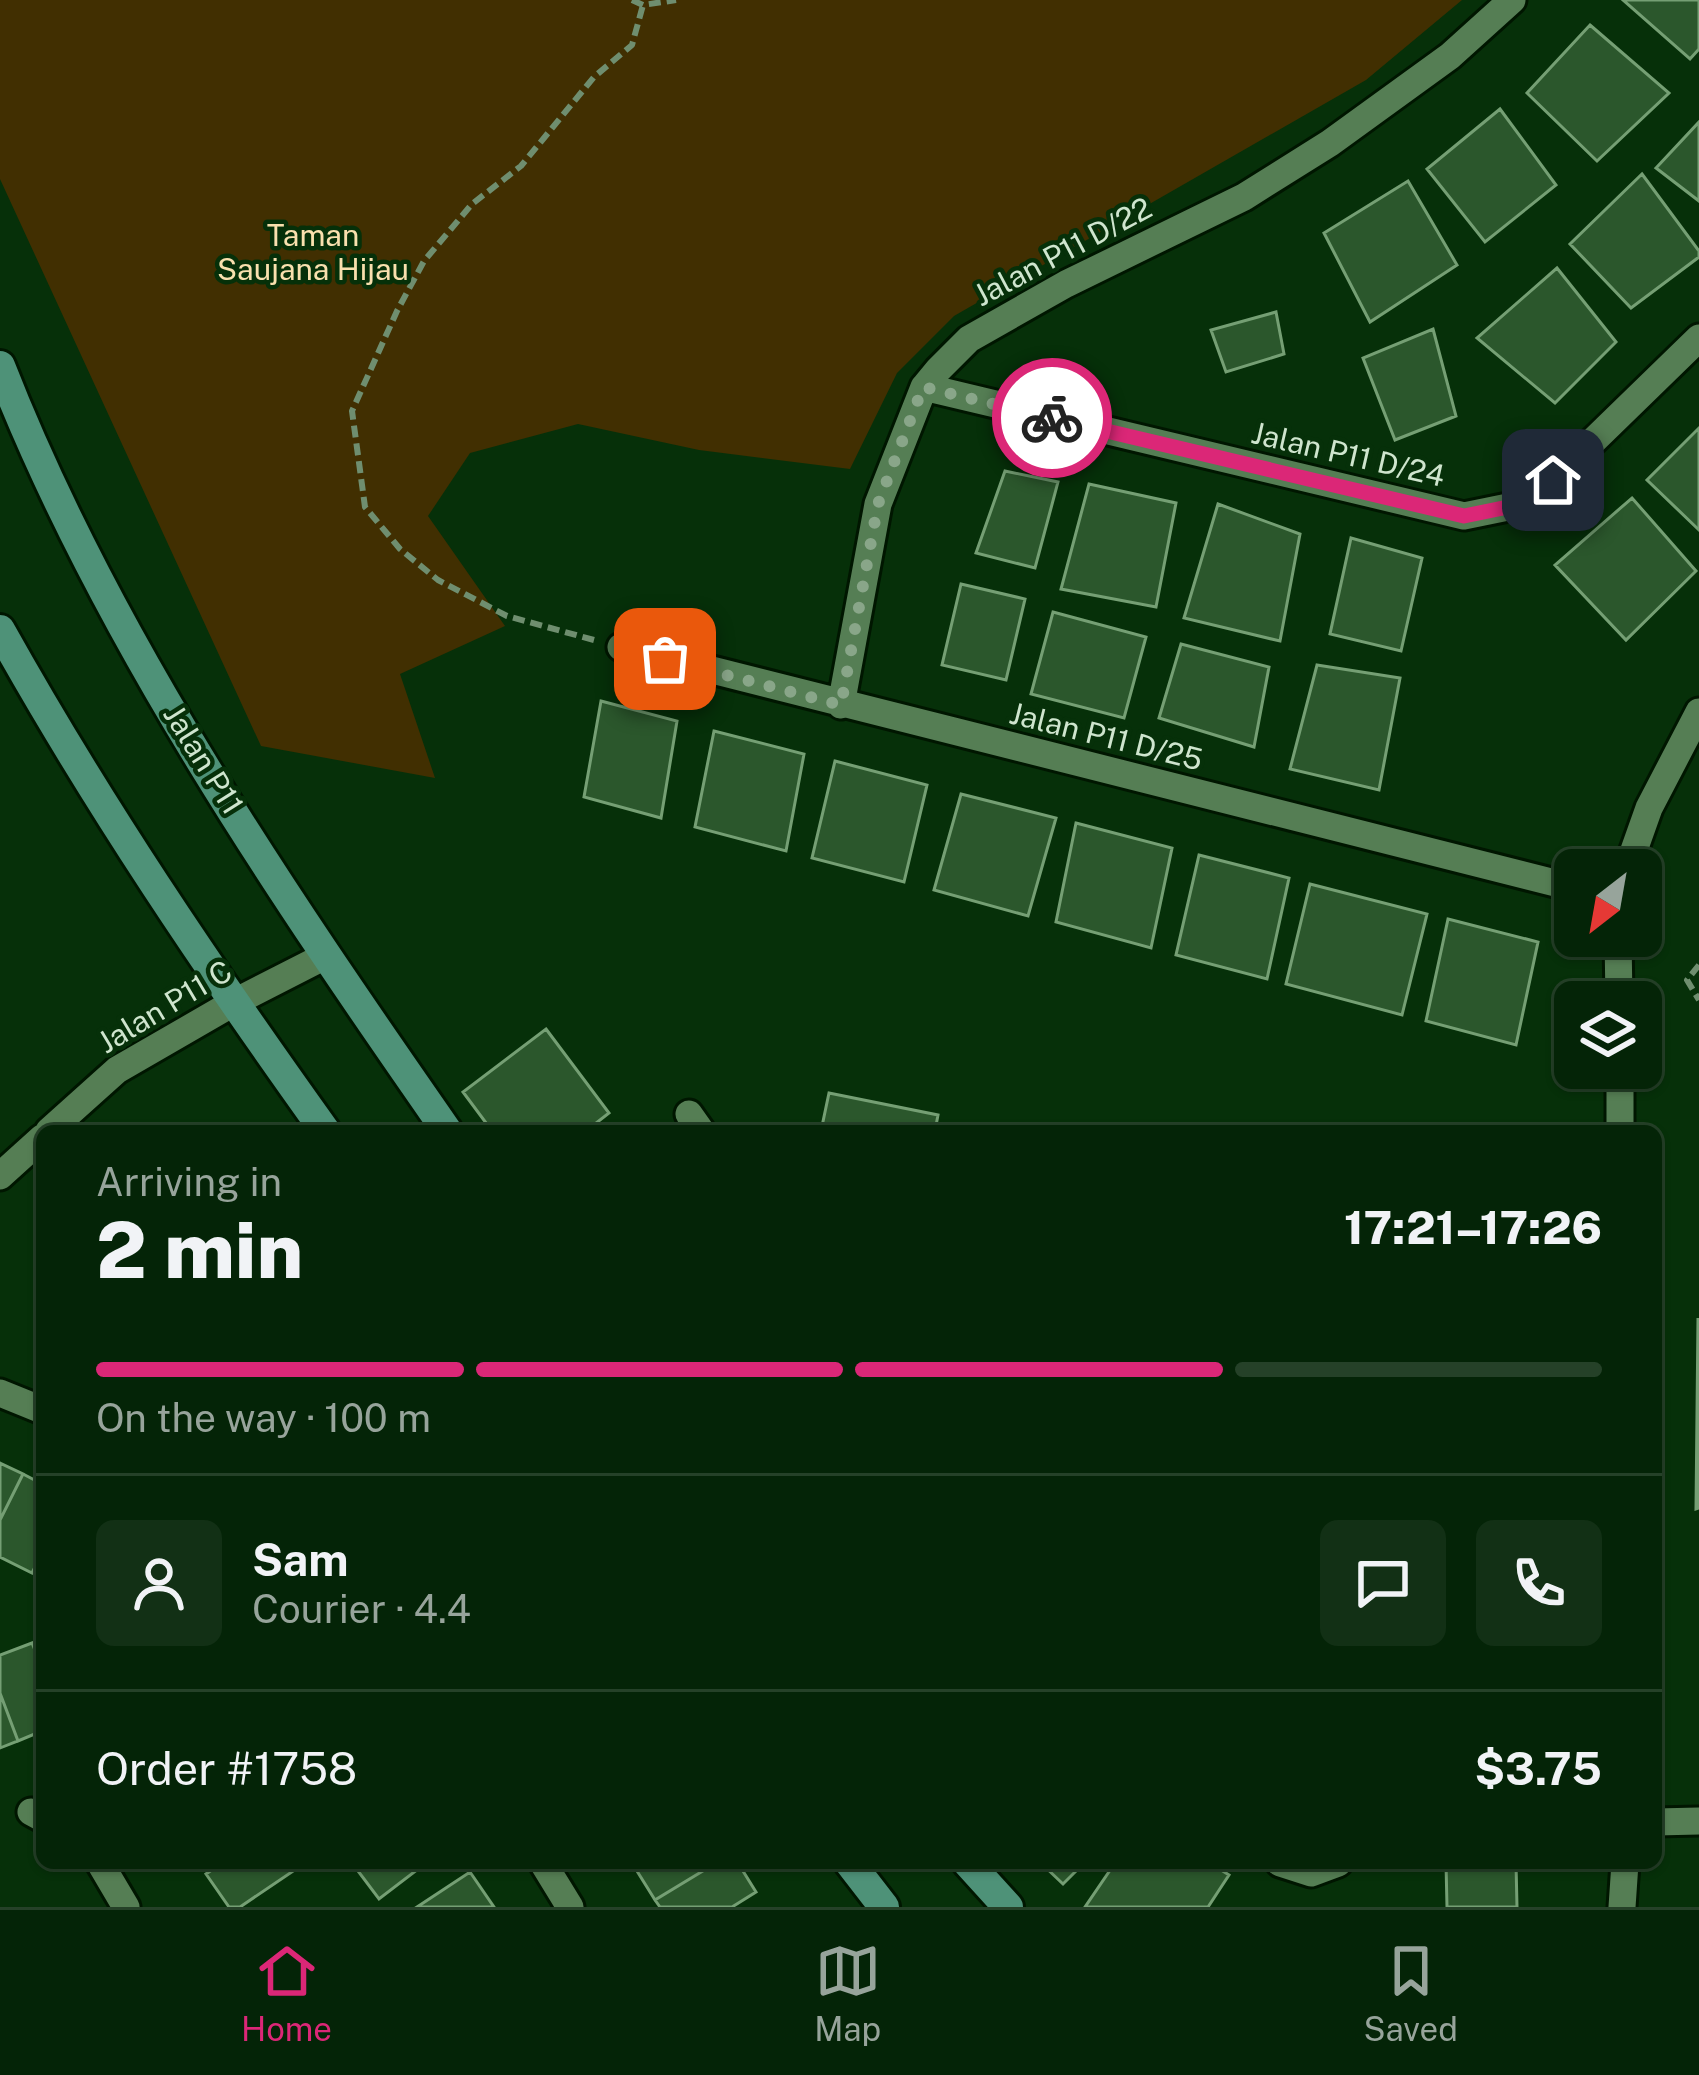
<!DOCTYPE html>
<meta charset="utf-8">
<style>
:root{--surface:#042407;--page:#123015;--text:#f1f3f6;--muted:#97a49b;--line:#254128;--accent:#db2777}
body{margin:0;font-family:"Public Sans",sans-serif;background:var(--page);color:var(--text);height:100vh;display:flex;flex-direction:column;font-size:45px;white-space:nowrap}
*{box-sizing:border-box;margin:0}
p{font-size:39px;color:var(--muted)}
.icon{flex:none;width:66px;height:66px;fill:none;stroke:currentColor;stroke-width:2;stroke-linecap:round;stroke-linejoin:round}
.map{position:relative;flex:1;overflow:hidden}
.panel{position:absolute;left:36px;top:1125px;width:1626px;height:744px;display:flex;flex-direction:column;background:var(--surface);border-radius:18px;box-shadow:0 3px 9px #0004,0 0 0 3px var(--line)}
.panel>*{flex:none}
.needle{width:78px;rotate:211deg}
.fabs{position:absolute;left:1554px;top:849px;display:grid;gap:24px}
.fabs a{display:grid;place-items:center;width:108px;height:108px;border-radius:18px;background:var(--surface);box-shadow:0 3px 9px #0004,0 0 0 3px var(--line);font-size:60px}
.pin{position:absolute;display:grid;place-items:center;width:102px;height:102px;color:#fff;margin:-51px;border-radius:24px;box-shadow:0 6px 18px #0006}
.courier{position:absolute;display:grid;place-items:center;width:120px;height:120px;margin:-60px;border:9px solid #db2777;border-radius:50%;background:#fff;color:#222;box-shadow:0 3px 15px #0007}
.head em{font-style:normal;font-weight:800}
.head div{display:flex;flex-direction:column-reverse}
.head{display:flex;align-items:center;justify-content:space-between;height:204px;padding:0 60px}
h1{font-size:78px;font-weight:800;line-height:90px}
.bar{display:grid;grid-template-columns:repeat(4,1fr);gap:18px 12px;align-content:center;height:144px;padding:0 60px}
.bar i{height:15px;border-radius:9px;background:var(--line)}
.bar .on{background:var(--accent)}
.bar p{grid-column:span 4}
.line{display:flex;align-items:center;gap:30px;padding:0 60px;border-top:3px solid var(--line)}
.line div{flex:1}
.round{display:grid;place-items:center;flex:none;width:126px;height:126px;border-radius:18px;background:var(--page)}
.dock{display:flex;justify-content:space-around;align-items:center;height:168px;border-top:3px solid var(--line);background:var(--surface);font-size:33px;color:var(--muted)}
.dock a{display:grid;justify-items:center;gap:6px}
.dock .on{color:var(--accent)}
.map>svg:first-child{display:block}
.green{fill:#412f01}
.building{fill:#2b572c;stroke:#759f74;stroke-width:3}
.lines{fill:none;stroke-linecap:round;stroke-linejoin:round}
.street-casing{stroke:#001600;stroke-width:33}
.secondary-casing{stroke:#001600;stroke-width:36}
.path{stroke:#6f8e6f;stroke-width:6;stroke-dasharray:12 6;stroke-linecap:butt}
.street{stroke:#557e54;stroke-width:27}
.secondary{stroke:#4e9278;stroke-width:30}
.done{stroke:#89a689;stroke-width:12;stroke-dasharray:0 21.6}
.route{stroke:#db2777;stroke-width:15}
.labels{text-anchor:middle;stroke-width:9;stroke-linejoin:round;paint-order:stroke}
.park-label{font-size:30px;fill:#f9e0ae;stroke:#063009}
.street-label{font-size:30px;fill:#cfe5ce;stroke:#063009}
</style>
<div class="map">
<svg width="1699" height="1907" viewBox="0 0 1699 1907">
<rect width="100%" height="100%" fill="#063009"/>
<!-- green -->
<path class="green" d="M0,0H1462L1366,80L954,316L897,373L850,469L699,450L578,424L470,453L428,516L505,626L400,674L435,778L261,746L0,179Z"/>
<!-- building -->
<path class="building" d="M1623,0H1699V49L1690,59Z
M1590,25L1669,93L1597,161L1527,93Z
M1500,109L1556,185L1485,242L1427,169Z
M1699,122V201L1656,168Z
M1642,174L1699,251V257L1631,308L1570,244Z
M1408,181L1457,265L1370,322L1324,233Z
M1557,268L1616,342L1555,403L1477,338Z
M1276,312L1284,354L1226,372L1211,330Z
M1433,329L1456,416L1395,440L1363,358Z
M1699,428V530L1647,480Z
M1005,471L1058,482L1035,568L976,553Z
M1089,484L1176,503L1156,607L1061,589Z
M1632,498L1696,571L1626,640L1555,565Z
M1218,504L1300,534L1280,641L1184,618Z
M1351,538L1422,558L1401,651L1330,634Z
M961,584L1025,599L1006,680L942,665Z
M1053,612L1146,637L1124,718L1031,694Z
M1181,644L1269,667L1254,747L1159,718Z
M1317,665L1400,678L1379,790L1290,769Z
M601,701L677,721L661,818L584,797Z
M714,731L804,754L786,851L695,827Z
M835,761L927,785L904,882L812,858Z
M961,794L1056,818L1028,916L934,890Z
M1076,823L1172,848L1151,948L1056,922Z
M1199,855L1289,878L1267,979L1176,955Z
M1310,884L1427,914L1402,1015L1286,984Z
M1448,919L1538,942L1516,1045L1426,1021Z
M546,1029L609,1113L586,1131H492L463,1092Z
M829,1093L938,1115L935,1131H821Z
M1698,1318L1699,1508L1696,1509Z
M0,1463L23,1474L0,1520Z
M23,1474L42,1484V1553L32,1573L0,1557V1520Z
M32,1643L42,1667V1731L18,1741L0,1693V1655Z
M0,1693L18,1741L0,1748Z
M222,1863H305L240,1907H229L206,1874Z
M352,1863H426L379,1899Z
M632,1863H716L655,1900Z
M716,1863H738L756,1892L732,1907H660L655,1900Z
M1041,1863H1084L1063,1884Z
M1115,1863H1210L1229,1875L1208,1907H1085Z
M1446,1863H1516L1517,1907H1447Z
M470,1872L494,1907H417Z"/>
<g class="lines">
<!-- street casing -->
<g class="street-casing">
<path id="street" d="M924,387L1464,516L1508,507L1553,480L1699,338
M621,647L1575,888
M841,705L878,504L924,387L938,370L969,339L1066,284L1244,197L1330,143L1450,56L1512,0
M1627,870L1649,808L1699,712
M1618,936L1619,1002
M1620,1068V1131
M689,1114L701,1131
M49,1131L117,1070L233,1003L325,956
M0,1176L42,1138
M0,1393L42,1410
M31,1812L42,1818
M1656,1822L1699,1821
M100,1863L126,1907
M543,1863L570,1907
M1280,1863L1311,1873L1338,1863
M1622,1907L1625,1863"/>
</g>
<!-- secondary casing -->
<g class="secondary-casing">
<path id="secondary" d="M0,366C105,636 282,894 447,1131
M0,630C97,804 209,969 325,1131
M850,1863L884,1907
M968,1863L1008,1907"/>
</g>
<!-- path -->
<path class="path" d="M632,0L643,5L676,0
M594,640L507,616L438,580L400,549L365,507L352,411L397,311L424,261L472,204L521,166L594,77L632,45L643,5
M1699,965L1687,980L1699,1000"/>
<!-- street -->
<use href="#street" class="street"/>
<!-- secondary -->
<use href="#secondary" class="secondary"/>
</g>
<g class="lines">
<!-- done -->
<path class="done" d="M665,659L841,705L878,504L923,387L1052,418"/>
<!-- route -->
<path class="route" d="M1052,418L1464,516L1508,507L1553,480"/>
</g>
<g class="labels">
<!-- park labels -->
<g class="park-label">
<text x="313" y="246">Taman<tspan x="313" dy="34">Saujana Hijau</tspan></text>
</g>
<!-- street labels -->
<g class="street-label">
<text transform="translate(1063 252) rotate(-28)" y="10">Jalan P11 D/22</text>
<text transform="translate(1348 455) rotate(13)" y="10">Jalan P11 D/24</text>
<text transform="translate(1106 737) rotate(14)" y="10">Jalan P11 D/25</text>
<text transform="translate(203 760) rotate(58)" y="10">Jalan P11</text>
<text transform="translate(165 1007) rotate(-31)" y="10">Jalan P11 C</text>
</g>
</g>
</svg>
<div class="fabs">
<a><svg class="needle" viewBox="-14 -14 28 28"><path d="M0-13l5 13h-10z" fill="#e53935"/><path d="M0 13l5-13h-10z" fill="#97a49b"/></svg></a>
<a><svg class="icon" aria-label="layers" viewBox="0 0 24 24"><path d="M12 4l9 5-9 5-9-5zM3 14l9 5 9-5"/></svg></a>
</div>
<div class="pin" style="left:665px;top:659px;background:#ea580c"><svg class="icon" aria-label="bag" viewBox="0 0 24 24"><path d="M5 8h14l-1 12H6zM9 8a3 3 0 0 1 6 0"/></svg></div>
<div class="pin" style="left:1553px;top:480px;background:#1f2937"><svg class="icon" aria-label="home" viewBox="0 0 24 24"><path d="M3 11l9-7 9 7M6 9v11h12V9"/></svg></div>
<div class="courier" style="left:1052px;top:418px"><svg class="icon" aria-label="bike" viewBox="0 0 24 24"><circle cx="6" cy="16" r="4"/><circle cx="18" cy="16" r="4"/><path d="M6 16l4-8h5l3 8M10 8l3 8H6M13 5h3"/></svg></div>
<section class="panel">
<div class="head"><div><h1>2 min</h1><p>Arriving in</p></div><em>17:21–17:26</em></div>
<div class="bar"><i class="on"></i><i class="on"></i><i class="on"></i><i></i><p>On the way · 100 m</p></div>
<div class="line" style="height:216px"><a class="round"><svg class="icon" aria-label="person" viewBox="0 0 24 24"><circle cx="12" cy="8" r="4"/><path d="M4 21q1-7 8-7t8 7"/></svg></a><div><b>Sam</b><p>Courier · 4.4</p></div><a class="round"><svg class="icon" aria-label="chat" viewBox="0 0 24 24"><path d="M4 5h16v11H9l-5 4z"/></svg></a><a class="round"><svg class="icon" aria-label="phone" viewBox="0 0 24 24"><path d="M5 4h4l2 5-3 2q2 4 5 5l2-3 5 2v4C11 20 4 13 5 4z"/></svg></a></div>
<div class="line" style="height:156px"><div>Order #1758</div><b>$3.75</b></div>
</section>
</div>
<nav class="dock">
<a class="on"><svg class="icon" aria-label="home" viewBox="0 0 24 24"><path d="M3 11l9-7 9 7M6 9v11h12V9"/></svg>Home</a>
<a><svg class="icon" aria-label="map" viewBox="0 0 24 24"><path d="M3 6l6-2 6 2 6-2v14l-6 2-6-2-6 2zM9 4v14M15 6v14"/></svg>Map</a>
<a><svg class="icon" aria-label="saved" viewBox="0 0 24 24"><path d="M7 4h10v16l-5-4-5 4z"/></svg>Saved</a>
</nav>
